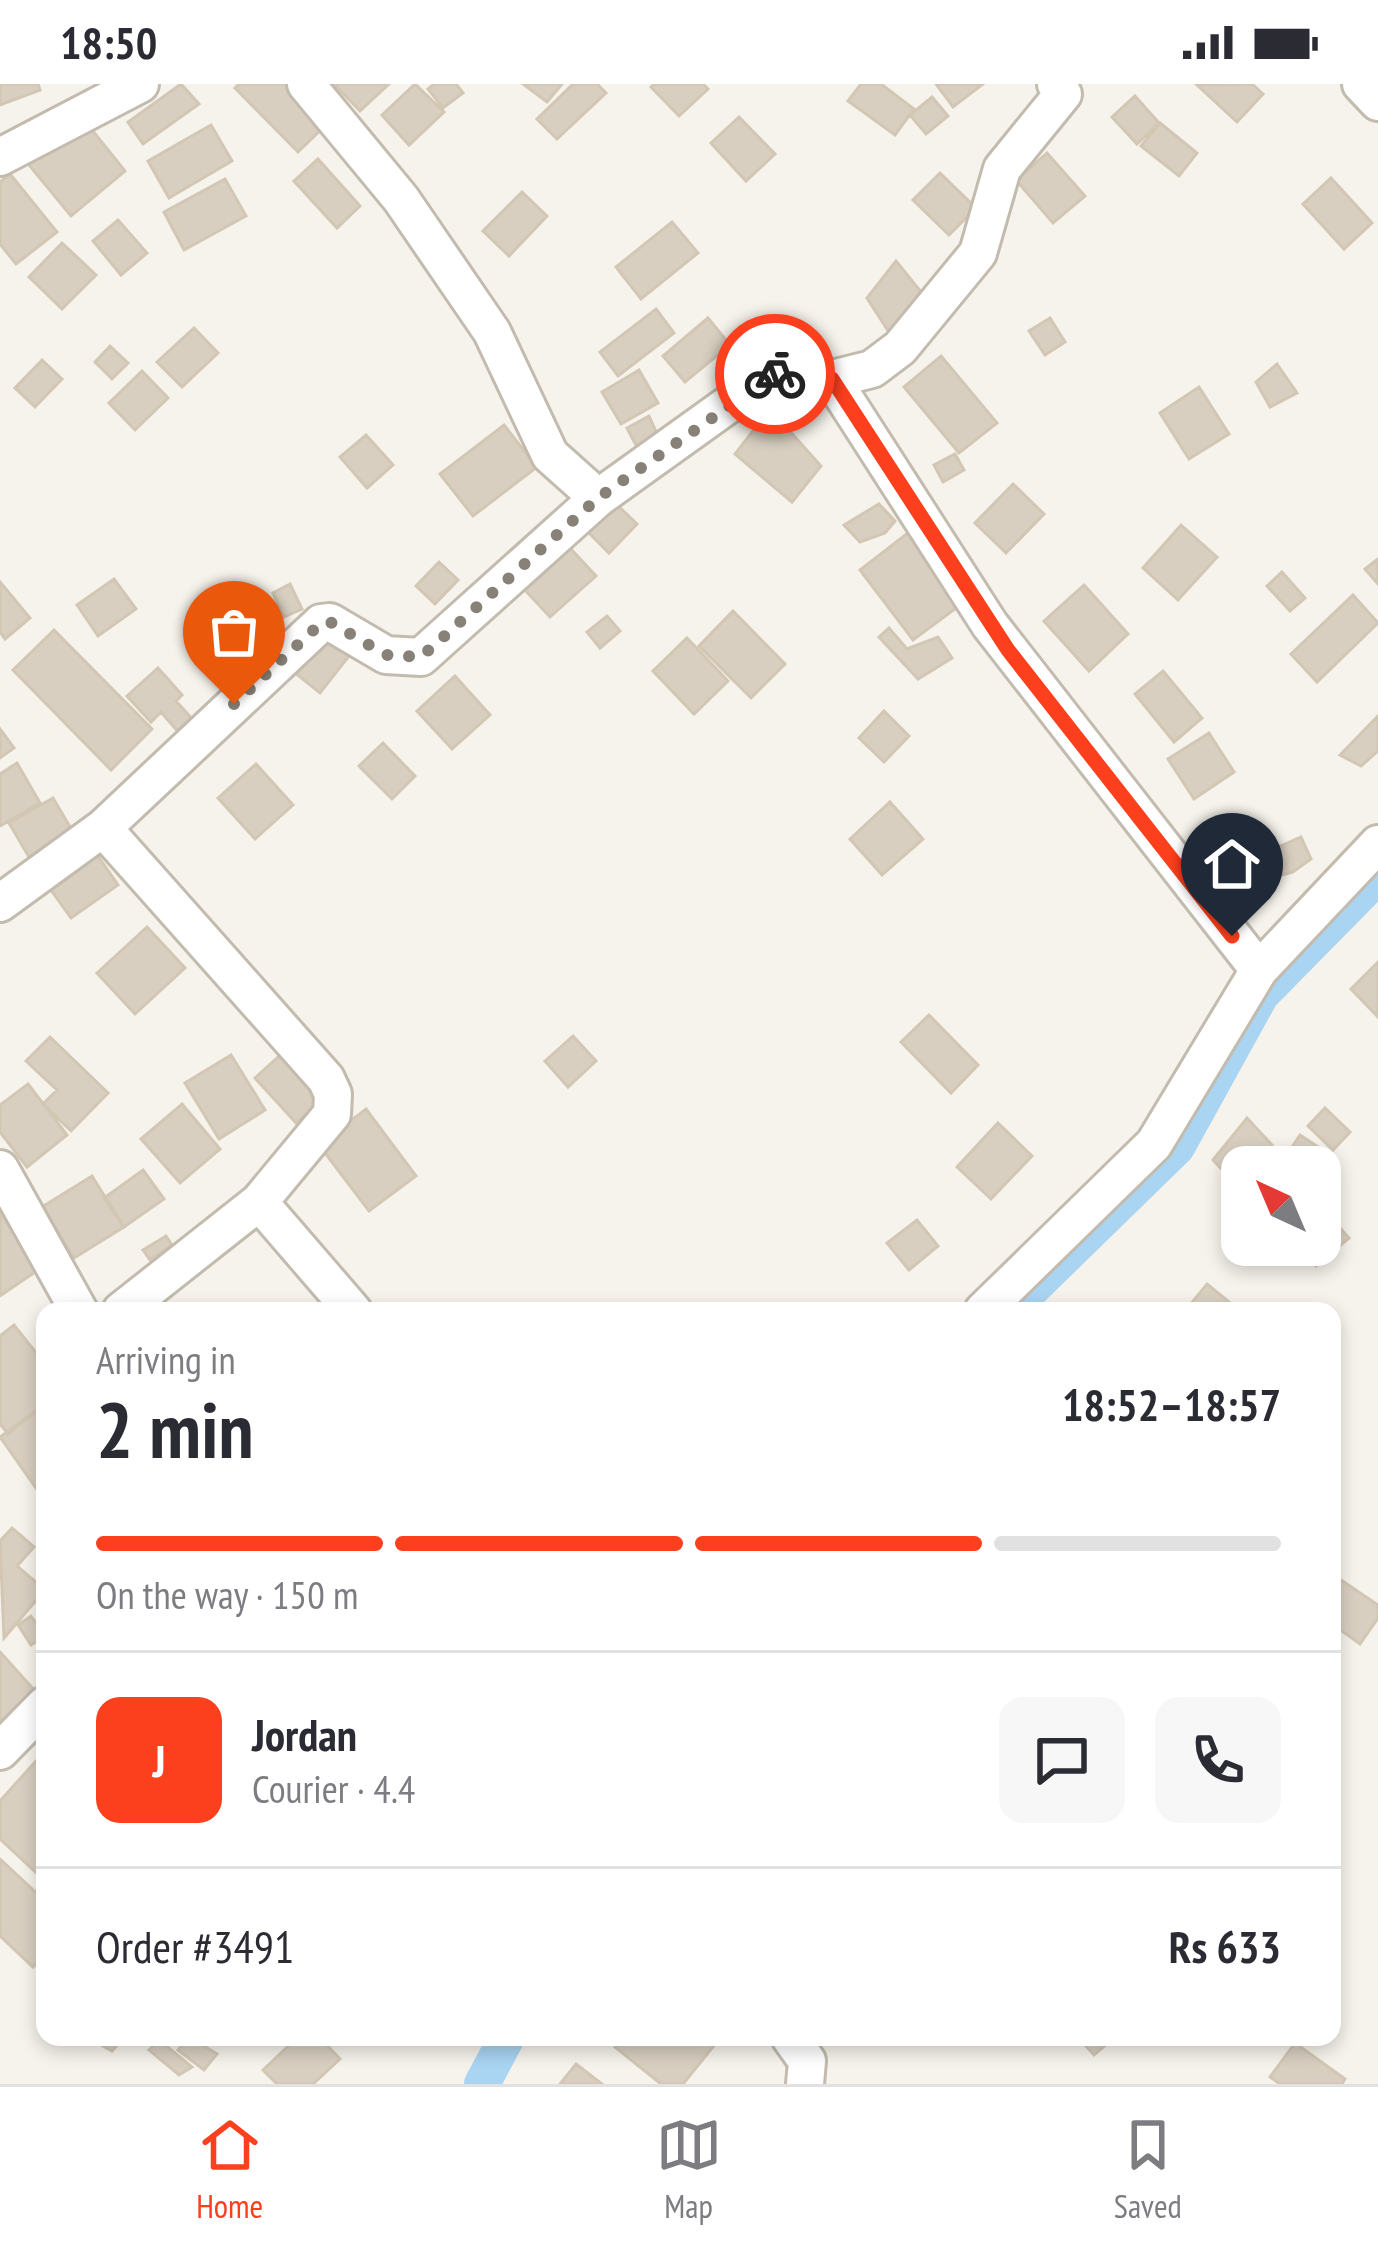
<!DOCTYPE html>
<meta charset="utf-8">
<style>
:root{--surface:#fff;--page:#f7f7f7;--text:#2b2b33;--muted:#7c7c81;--line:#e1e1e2;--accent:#fc3f1d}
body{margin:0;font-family:"PT Sans Narrow",sans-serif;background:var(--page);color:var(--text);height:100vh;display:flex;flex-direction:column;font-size:45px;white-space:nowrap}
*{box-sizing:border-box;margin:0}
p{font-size:39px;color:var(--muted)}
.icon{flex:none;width:66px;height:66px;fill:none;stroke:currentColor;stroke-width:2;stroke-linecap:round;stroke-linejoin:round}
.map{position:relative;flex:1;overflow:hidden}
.panel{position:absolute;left:36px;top:1218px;width:1305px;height:744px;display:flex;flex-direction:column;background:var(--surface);border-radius:24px;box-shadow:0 6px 18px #0003}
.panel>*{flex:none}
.needle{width:78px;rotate:316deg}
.buttons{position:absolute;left:1221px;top:1062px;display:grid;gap:24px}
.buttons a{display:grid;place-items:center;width:120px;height:120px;border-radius:24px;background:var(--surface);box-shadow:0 6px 18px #0003;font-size:60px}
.pin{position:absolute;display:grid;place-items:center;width:102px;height:102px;color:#fff;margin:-123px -51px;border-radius:50% 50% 50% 0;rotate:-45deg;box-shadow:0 0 12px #0007}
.pin .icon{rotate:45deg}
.courier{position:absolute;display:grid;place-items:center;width:120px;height:120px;margin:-60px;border:9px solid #fc3f1d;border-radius:50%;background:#fff;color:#222;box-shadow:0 3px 15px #0007}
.overview em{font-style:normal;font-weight:700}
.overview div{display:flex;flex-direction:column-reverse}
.overview{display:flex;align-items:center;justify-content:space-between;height:204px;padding:0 60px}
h1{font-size:78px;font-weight:700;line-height:90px}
.bar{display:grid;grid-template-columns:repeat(4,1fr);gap:18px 12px;align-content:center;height:144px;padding:0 60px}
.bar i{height:15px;border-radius:9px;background:var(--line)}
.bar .active{background:var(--accent)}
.bar p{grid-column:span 4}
.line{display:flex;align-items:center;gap:30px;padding:0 60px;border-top:3px solid var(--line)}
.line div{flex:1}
.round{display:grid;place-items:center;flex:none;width:126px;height:126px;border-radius:24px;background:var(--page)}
.status{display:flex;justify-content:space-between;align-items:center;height:84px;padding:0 60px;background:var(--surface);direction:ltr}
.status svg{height:33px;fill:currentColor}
.tab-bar{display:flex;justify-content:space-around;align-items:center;height:168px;border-top:3px solid var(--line);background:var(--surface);font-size:33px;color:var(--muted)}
.tab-bar a{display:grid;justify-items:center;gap:6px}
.tab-bar .active{color:var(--accent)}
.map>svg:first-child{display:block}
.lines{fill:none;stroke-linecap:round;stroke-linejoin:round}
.canal{stroke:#a9d4f2;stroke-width:36}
.building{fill:#d8cfc1;stroke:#d3c7b4;stroke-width:3}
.minor-casing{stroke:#c2bbae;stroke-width:42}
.minor{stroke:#fff;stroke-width:36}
.done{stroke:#878178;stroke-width:12;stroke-dasharray:0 21.6}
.route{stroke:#fc3f1d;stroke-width:15}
</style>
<div class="status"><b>18:50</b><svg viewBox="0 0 49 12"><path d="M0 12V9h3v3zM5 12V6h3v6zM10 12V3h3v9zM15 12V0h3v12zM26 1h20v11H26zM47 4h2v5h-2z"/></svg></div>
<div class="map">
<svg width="1378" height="2000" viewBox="0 0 1378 2000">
<rect width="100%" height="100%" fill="#f6f3ec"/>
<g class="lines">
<!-- canal -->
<path class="canal" d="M1009,1227L1177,1063L1261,911L1378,792
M482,2000L507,1953"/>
</g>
<!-- building -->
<path class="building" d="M0,0H38L40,6L0,21Z
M181,0L199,20L143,60L128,38Z
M239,0H298L332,35L298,68L235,4Z
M334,0H389L360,27Z
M415,0L444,28L409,61L382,31Z
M434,0H456L463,9L443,24L428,5Z
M523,0H562L547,18Z
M573,0H597L606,9L557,55L537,35Z
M654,0H703L708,5L679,32L651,3Z
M861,0H881L914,25L895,51L848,17Z
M936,0H983L953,23Z
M1252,0L1263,10L1237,38L1197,1Z
M1135,12L1159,39L1137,60L1112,33Z
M932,13L948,32L926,50L910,31Z
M739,33L775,70L746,97L711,59Z
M84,36L125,87L71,132L29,81Z
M1160,39L1197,69L1179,92L1141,62Z
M211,41L232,77L169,114L148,77Z
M1047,69L1085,112L1053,139L1016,96Z
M318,75L360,122L337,144L294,97Z
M940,89L976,124L949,151L913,116Z
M10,90L57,148L16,180L0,160V98Z
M1331,94L1372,139L1344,165L1303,120Z
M225,95L246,132L184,166L164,128Z
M522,108L547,132L509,172L483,147Z
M118,136L147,169L121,191L93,157Z
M672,138L698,169L641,215L616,183Z
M62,159L96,191L62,225L29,193Z
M896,177L930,219L892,253L867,214Z
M656,225L674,249L618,292L600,268Z
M708,234L730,261L685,298L663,272Z
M1050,234L1065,258L1045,271L1029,247Z
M194,244L218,269L182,303L157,278Z
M110,262L128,279L112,295L95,278Z
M941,272L997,339L959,369L904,303Z
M42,276L62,295L35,323L15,304Z
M1277,280L1297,309L1270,323L1256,298Z
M639,286L658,319L621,340L602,308Z
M142,287L168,314L135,346L109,319Z
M1199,303L1229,350L1189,375L1160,329Z
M770,325L821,382L792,418L735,370Z
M649,332L659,354L638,365L627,344Z
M504,341L537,383L473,432L440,390Z
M366,351L393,381L367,404L340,373Z
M955,370L964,386L943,398L934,381Z
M1013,400L1044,430L1006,469L975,439Z
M614,418L637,440L609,469L586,446Z
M879,420L895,437L885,449L860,458L844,441Z
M1181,441L1217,473L1178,516L1143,484Z
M909,448L963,519L913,556L860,486Z
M570,464L596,492L550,533L525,506Z
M1378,475V500L1365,485Z
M439,478L458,496L435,520L416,502Z
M1282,488L1305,514L1290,527L1267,502Z
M114,495L136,525L98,552L77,521Z
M0,498L30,534L5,555L0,548Z
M290,500L302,525L284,533L273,509Z
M1084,501L1128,550L1089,587L1044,537Z
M1353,511L1378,539L1317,598L1291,570Z
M246,527L271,562L249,579L223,544Z
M733,527L785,580L751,614L699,562Z
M607,532L620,547L600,564L587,548Z
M889,544L907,565L938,553L952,574L918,595L879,553Z
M54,546L152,645L111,686L13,586Z
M323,552L349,572L320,609L294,588Z
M687,554L728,597L694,630L653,587Z
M158,584L182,611L176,617L195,638L181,651L161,628L151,638L127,612Z
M1163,587L1202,634L1174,658L1135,610Z
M455,592L490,631L452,665L417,627Z
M884,627L909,652L884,678L859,654Z
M1378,632V667L1361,682L1340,671Z
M0,645L14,664L0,674Z
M1209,649L1234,688L1194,715L1168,675Z
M383,659L415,692L392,715L359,682Z
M17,679L40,719L0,742V690Z
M256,680L293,721L255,755L218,714Z
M53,714L73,748L29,773L9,739Z
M890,718L923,755L882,791L850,755Z
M1301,753L1311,775L1293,788L1264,796L1236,779L1253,759L1261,771Z
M1227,771L1258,804L1236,825L1205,793Z
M98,772L118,801L71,834L51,806Z
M147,843L185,884L135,930L97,889Z
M1378,878V933L1351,905Z
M929,931L978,981L951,1009L901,958Z
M573,952L596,977L568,1003L545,977Z
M50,953L108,1009L71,1047L43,1020L57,1006L26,977Z
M289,963L331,1008L296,1039L255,994Z
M231,971L265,1026L219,1055L185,999Z
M28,1000L67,1051L27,1083L0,1048V1021Z
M182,1020L220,1065L180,1099L141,1055Z
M1325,1024L1350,1048L1333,1066L1308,1042Z
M366,1025L416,1092L369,1127L319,1061Z
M1247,1034L1272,1061L1261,1071L1272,1083H1242V1107L1213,1076Z
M998,1039L1032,1072L991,1115L957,1083Z
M1300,1051L1321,1065L1310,1083H1285L1281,1080Z
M143,1086L164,1115L124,1143L104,1114Z
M92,1092L124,1143L74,1174L42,1123Z
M1320,1121L1349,1154L1316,1182L1297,1161H1320Z
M0,1128L38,1186L0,1212Z
M917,1136L938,1162L909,1186L887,1159Z
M166,1152L172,1161L150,1176L143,1166Z
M1207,1200L1240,1227H1185Z
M14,1241L45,1280V1320L8,1350L0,1340V1252Z
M45,1320V1408L41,1411L0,1353Z
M12,1444L34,1463L17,1482L45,1506L4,1554L0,1457Z
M1341,1496L1378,1521V1534L1360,1560L1332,1540V1509Z
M31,1532L45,1552L31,1561L18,1541Z
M0,1568L36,1608L3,1637L0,1634Z
M36,1677L45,1685L43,1795L0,1755V1717Z
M0,1775L45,1817V1870L33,1883L0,1852Z
M101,1953H124L112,1967L96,1958Z
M189,1953L217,1970L204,1986L178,1966Z
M298,1953H319L340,1975L313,2000H277L263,1986Z
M623,1953H721L683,2000H661L615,1963Z
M1078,1953H1115L1094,1971Z
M159,1956L192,1983L179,1991L149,1966Z
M1295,1959L1345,1995L1342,2000H1280L1270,1993Z
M576,1980L602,2000H560Z"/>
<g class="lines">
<!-- minor casing -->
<g class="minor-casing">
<path id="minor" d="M306,0L401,115L492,248L550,371L598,414
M1361,0L1378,18
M0,73L140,0
M832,295L990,541L1259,886
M0,819L103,744
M0,1085L79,1227
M259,1118L353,1227
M121,1227L259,1118L332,1030L333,1010L326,995L103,744L321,539L330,538L386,571L421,573L598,414L761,297L790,282L832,295L872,285L900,264L978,169L1002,85L1063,10L1056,0
M983,1227L1154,1060L1259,886L1378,760
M0,1667L45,1621
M790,1953L807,1977L805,2000"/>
</g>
<!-- minor -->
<use href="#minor" class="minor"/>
</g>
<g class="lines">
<!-- done -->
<path class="done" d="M234,620L321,539L330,538L386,571L421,573L598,414L775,290"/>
<!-- route -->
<path class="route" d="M775,290L790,282L832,295L1008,566L1232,852"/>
</g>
</svg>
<div class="buttons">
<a><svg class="needle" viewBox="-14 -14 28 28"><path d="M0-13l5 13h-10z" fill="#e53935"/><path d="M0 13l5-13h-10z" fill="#7c7c81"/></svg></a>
</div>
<div class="pin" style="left:234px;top:620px;background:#ea580c"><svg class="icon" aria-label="bag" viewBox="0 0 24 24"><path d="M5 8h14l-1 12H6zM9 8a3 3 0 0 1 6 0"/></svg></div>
<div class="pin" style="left:1232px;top:852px;background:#1f2937"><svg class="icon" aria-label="home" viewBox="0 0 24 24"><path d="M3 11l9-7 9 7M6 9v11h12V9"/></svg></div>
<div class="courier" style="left:775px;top:290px"><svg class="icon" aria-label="bike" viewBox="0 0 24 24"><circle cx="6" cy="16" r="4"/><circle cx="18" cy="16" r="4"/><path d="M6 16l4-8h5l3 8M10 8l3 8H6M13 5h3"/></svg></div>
<section class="panel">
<div class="overview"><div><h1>2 min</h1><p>Arriving in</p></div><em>18:52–18:57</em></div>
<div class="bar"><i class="active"></i><i class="active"></i><i class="active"></i><i></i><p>On the way · 150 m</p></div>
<div class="line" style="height:216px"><b class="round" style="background:var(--accent);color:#fff">J</b><div><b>Jordan</b><p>Courier · 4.4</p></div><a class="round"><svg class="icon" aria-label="chat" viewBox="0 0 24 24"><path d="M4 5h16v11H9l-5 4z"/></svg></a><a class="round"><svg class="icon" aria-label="phone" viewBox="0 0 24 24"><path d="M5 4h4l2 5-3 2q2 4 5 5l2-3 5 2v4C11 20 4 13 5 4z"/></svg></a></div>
<div class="line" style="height:156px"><div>Order #3491</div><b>Rs 633</b></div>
</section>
</div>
<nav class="tab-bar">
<a class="active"><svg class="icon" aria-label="home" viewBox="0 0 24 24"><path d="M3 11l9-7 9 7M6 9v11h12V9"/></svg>Home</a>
<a><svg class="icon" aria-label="map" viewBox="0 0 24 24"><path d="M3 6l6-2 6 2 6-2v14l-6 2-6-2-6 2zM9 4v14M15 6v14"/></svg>Map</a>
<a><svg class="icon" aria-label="saved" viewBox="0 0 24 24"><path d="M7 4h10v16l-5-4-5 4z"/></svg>Saved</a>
</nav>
